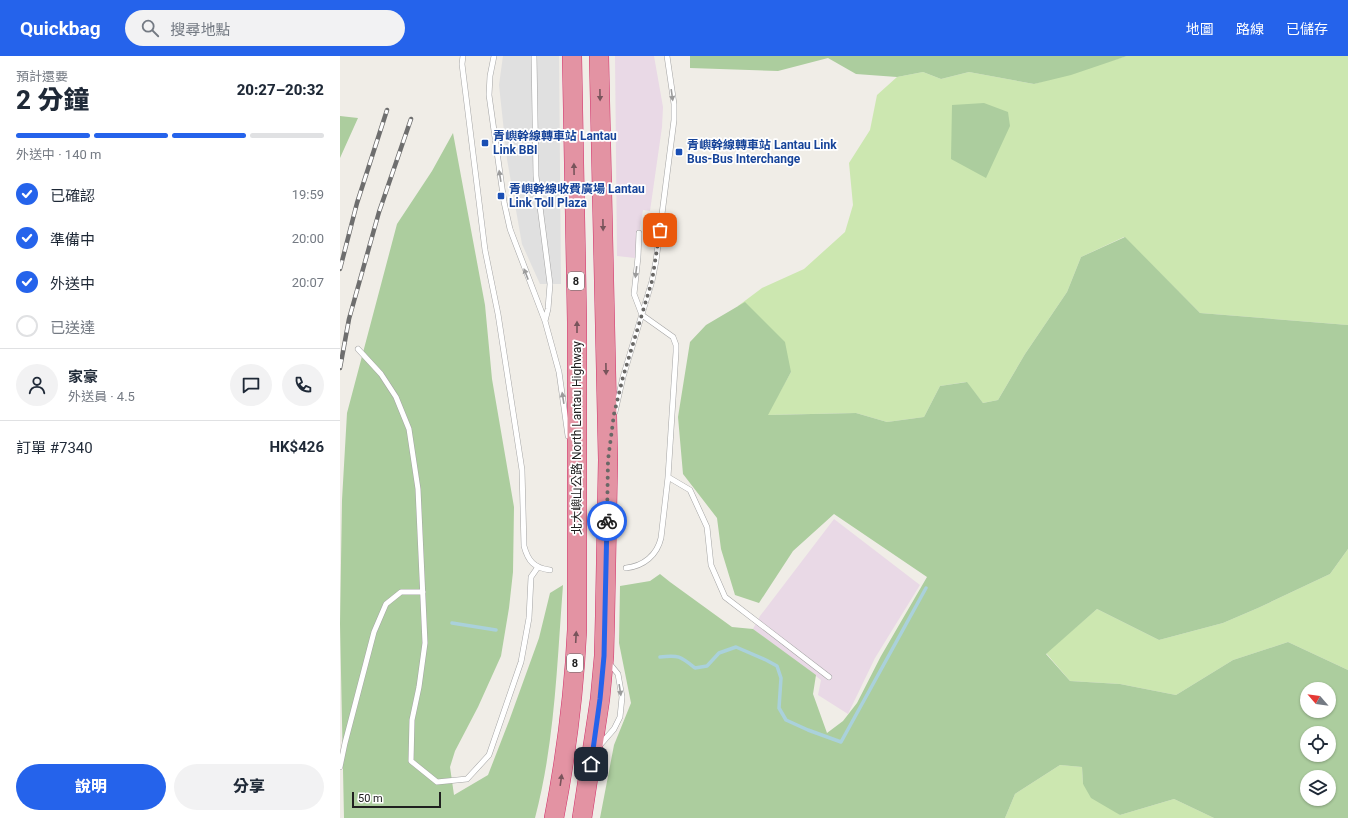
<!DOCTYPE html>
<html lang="zh-TW">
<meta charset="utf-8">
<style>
:root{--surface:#fff;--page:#f2f2f3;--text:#1f2937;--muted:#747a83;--line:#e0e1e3;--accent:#2563eb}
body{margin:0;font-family:Roboto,"Noto Sans TC",sans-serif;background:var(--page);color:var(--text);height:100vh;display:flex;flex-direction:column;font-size:15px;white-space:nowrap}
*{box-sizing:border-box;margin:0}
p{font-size:13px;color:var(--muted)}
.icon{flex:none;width:22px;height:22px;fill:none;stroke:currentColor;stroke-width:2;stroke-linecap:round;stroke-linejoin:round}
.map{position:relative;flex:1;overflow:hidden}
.sheet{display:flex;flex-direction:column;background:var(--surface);width:340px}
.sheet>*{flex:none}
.needle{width:26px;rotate:298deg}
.controls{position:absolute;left:960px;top:626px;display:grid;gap:8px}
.controls a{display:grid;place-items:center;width:36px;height:36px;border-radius:50%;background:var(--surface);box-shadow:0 1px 3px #0004;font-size:20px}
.scale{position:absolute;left:12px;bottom:10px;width:89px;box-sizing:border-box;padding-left:4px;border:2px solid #202020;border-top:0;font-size:11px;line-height:14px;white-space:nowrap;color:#202020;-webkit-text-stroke:3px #fff;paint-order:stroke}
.pin{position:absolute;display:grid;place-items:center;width:34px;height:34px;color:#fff;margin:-17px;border-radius:8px;box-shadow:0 2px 6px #0006}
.courier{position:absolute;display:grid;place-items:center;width:40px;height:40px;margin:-20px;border:3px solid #2563eb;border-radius:50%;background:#fff;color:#222;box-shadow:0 1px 5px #0007}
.overview em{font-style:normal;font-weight:800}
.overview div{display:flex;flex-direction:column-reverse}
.overview{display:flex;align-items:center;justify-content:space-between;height:68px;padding:0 16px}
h1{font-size:26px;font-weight:800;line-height:30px}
.bar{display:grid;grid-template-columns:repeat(4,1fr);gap:6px 4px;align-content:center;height:48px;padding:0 16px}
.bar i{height:5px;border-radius:3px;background:var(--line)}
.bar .active{background:var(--accent)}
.bar p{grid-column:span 4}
.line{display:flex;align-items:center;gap:10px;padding:0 16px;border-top:1px solid var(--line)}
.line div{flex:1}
.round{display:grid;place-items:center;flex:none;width:42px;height:42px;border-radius:21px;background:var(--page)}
ol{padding:0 16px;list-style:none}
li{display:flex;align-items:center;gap:12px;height:44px}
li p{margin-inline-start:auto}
li .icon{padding:4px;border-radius:50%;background:var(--accent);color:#fff;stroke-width:4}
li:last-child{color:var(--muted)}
li i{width:22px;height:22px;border:2px solid var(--line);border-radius:50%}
.button{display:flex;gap:8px;margin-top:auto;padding:8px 16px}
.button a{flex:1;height:46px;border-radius:24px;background:var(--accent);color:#fff;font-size:16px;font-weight:800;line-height:46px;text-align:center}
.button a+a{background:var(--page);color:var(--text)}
header{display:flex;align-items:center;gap:24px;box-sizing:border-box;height:56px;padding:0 20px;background:var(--accent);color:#fff}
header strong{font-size:19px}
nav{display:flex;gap:22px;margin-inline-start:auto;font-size:14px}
.search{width:280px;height:36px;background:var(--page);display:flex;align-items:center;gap:10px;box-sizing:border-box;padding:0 14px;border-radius:22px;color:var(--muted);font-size:15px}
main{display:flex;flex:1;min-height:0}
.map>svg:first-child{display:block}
.industrial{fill:#e9d9e6}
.grass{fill:#cce7b0}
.forest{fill:#accd9e;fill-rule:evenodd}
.parking{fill:#e0e0e0}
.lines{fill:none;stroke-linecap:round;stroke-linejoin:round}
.stream{stroke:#aad1db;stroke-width:3.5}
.lane-casing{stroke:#a4a4a4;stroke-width:6}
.highway-casing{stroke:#d2306a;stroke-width:20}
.lane{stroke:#fff;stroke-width:5}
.highway{stroke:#e393a3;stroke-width:19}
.rail-casing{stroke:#6e6e6e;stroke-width:4.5}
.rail{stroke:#fff;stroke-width:3;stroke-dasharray:9;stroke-linecap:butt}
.oneway{fill:#78545b}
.oneway2{fill:#9b9b9b}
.done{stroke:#696866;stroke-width:4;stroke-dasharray:0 7.2}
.route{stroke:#2563eb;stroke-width:5}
.transit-dot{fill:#1a4fb4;stroke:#fff;stroke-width:1.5}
.labels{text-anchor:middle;stroke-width:3.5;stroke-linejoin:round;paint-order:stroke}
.shield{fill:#fff;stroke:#636363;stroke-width:1}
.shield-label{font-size:11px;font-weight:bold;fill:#202020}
.transit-label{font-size:12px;font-weight:bold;fill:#164399;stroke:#fff;text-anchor:start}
.street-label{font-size:12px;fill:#202020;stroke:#fff}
</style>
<header>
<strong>Quickbag</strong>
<div class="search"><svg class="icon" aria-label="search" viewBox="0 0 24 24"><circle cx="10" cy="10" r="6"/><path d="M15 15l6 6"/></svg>搜尋地點</div>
<nav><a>地圖</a><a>路線</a><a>已儲存</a></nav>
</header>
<main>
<section class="sheet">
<div class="overview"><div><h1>2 分鐘</h1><p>預計還要</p></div><em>20:27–20:32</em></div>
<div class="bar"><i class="active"></i><i class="active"></i><i class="active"></i><i></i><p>外送中 · 140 m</p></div>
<ol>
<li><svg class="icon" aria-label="check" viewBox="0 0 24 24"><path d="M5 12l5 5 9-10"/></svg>已確認<p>19:59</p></li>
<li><svg class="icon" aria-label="check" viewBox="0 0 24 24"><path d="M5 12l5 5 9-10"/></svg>準備中<p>20:00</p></li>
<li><svg class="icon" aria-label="check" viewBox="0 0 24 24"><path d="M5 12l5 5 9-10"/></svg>外送中<p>20:07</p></li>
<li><i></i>已送達</li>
</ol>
<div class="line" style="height:72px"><a class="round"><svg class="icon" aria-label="person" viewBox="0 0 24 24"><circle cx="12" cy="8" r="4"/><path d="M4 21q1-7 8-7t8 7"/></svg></a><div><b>家豪</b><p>外送員 · 4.5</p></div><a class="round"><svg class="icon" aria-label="chat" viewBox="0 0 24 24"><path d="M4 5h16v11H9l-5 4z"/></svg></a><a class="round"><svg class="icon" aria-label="phone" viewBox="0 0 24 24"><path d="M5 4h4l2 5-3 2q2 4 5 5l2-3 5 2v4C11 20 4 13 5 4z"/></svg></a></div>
<div class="line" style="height:52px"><div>訂單 #7340</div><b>HK$426</b></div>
<div class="button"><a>說明</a><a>分享</a></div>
</section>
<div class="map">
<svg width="1008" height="762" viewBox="0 0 1008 762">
<rect width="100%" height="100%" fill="#f0ede7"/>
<!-- industrial -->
<path class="industrial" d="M275,0H314L323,51L322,71L310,155L303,154L295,202L277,200Z
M494,463L580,529L535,602L508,658L478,639L481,624L413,573L420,560Z"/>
<!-- grass -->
<path class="grass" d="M787,0H1008V269L860,257L784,181L741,201L727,236L685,298L658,344L643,347L626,326L600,330L584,361L547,366L516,357L427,359L451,316L398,250L422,232L464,213L505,176L513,149L509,107L530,74L537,39L557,21L583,16L601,23L629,16L694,28Z
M1008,493V614L948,586L893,604L836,639L780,628L730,625L706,597L757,553L819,584L883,567L918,552L990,518Z
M720,709L742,711L743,728L780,759L834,743L874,762H665L675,738Z"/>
<!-- forest -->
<path class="forest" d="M350,0H787L731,19L694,28L629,16L601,23L583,16L557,21L516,18L488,2L438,15L350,12Z
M644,47L668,56L670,70L646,122L611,103L612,49Z
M0,60L18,62L0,102Z
M113,77L145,249L152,323L174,451L173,516L169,552L161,600L138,651L115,695L110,711L114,739L148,719L169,665L199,582L210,537L223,529C217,607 215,686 195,762H4L0,568L2,444L7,357L57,168L92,115Z
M785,181L860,257L1008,269V493L990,518L918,552L883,567L819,584L757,553L706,598L730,625L780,628L836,639L893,604L948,586L1008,614V762H874L834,743L780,759L751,742L743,728L742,711L720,709L675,738L665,762H260L274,689L291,647L279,587L280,530L310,525L320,518L330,526L392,571L413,573L476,619L473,638L487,677L503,665L517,647L541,600L587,521L494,458L453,495L419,547L395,539L381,493L377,462L343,418L338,361L350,286L366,269L405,246L445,286L451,316L428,359L516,357L547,366L584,361L600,330L627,326L643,347L658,344L685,298L727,236L741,201ZM967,633H989V655H967ZM967,677H989V699H967ZM967,721H989V743H967Z"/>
<!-- parking -->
<path class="parking" d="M163,0H219L221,228H200L182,188L167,103L159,29Z"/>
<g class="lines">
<!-- stream -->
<path class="stream" d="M112,567L156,574
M320,601C339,599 340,600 355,612L367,610L379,597L396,591L426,604L437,610L441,622L439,652L446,664L468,674L501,686L586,532"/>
<!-- lane casing -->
<g class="lane-casing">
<path id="lane" d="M123,0L122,8L145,194L158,258L182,414L184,490C188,505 194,512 210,514
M154,0L150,20L149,39L164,146L170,173L205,265L219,316L228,380
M194,0L196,120L210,228L208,253L205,265
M18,293L41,318L56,341L69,373L78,433L85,587L79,631L72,664L71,705L97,726L127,723L149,699L181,606L189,562L191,521L198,511
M275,356L283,321L312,225L316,205L334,64V48L327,0
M328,421L350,434L367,471L371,509L385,541L489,621
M286,512C304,510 317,499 321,482L328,421L336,296V289L333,281L302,259L294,238L298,201L299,177
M260,689L274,673L280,661L282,641L278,618L269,607
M0,711L5,687L34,576L46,548L61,536H83"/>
</g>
<!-- highway casing -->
<g class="highway-casing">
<path id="highway" d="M214,762C226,700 234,637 237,574V266L232,0
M242,762L260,643L264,600L265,560L268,404L259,0"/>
</g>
<!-- lane -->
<use href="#lane" class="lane"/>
<!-- highway -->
<use href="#highway" class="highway"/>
<!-- rail casing -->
<g class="rail-casing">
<path id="rail" d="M0,213L17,147L47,54
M0,312L9,263L39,156L71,63"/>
</g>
<!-- rail -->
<use href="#rail" class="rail"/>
</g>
<!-- one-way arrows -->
<defs><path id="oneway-solid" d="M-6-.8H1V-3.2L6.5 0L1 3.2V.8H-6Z"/></defs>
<g class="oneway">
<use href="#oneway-solid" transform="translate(260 39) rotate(89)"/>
<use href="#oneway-solid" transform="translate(234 113) rotate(-91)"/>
<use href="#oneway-solid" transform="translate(263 169) rotate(89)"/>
<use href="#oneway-solid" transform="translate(237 271) rotate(-90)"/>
<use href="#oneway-solid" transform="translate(266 313) rotate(89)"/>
<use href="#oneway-solid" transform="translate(236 581) rotate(-87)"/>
<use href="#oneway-solid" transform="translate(221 724) rotate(-82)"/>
</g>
<g class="oneway2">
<use href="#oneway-solid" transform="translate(332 39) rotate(82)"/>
<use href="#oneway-solid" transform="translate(160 120) rotate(-99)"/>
<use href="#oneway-solid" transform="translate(296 216) rotate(97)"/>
<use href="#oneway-solid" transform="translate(186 218) rotate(-111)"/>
<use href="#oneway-solid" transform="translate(223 342) rotate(-99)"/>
<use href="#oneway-solid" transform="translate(280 634) rotate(81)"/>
</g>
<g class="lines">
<!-- done -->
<path class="done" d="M267,465L268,404L274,358L283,321L312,225L320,174"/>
<!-- route -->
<path class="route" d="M251,708L260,643L264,600L267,465"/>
</g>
<!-- markers -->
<g class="transit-dot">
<rect x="141" y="83" width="8" height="8" rx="2"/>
<rect x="335" y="92" width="8" height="8" rx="2"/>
<rect x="157" y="136" width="8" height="8" rx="2"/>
</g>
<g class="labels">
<!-- shield labels -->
<g class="shield">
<rect x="228" y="216" width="16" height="18" rx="3"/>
<rect x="227" y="598" width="16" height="18" rx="3"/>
</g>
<g class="shield-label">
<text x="236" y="229">8</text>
<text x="235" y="611">8</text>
</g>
<!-- transit labels -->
<g class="transit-label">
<text x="153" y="84">青嶼幹線轉車站 Lantau<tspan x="153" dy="14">Link BBI</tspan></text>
<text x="347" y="93">青嶼幹線轉車站 Lantau Link<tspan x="347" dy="14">Bus-Bus Interchange</tspan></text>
<text x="169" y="137">青嶼幹線收費廣場 Lantau<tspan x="169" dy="14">Link Toll Plaza</tspan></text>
</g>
<!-- street labels -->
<g class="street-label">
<text transform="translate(237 382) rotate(-90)" y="4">北大嶼山公路 North Lantau Highway</text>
</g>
</g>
</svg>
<div class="controls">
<a><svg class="needle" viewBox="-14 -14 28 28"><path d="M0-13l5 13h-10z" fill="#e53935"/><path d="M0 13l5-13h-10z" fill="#747a83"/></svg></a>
<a><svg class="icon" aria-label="locate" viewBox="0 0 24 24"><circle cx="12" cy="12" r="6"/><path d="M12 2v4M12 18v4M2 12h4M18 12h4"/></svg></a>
<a><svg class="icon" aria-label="layers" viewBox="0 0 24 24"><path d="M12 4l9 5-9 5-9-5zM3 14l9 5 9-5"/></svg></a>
</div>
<div class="scale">50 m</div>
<div class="pin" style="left:320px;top:174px;background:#ea580c"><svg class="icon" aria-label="bag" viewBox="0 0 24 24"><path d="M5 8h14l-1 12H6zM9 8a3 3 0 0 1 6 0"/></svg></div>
<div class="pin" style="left:251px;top:708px;background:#1f2937"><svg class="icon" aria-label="home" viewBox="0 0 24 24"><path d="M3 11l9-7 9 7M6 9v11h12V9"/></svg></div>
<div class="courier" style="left:267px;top:465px"><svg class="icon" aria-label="bike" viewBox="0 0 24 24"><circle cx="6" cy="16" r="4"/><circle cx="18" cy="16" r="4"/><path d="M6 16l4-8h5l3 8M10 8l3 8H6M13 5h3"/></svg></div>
</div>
</main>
